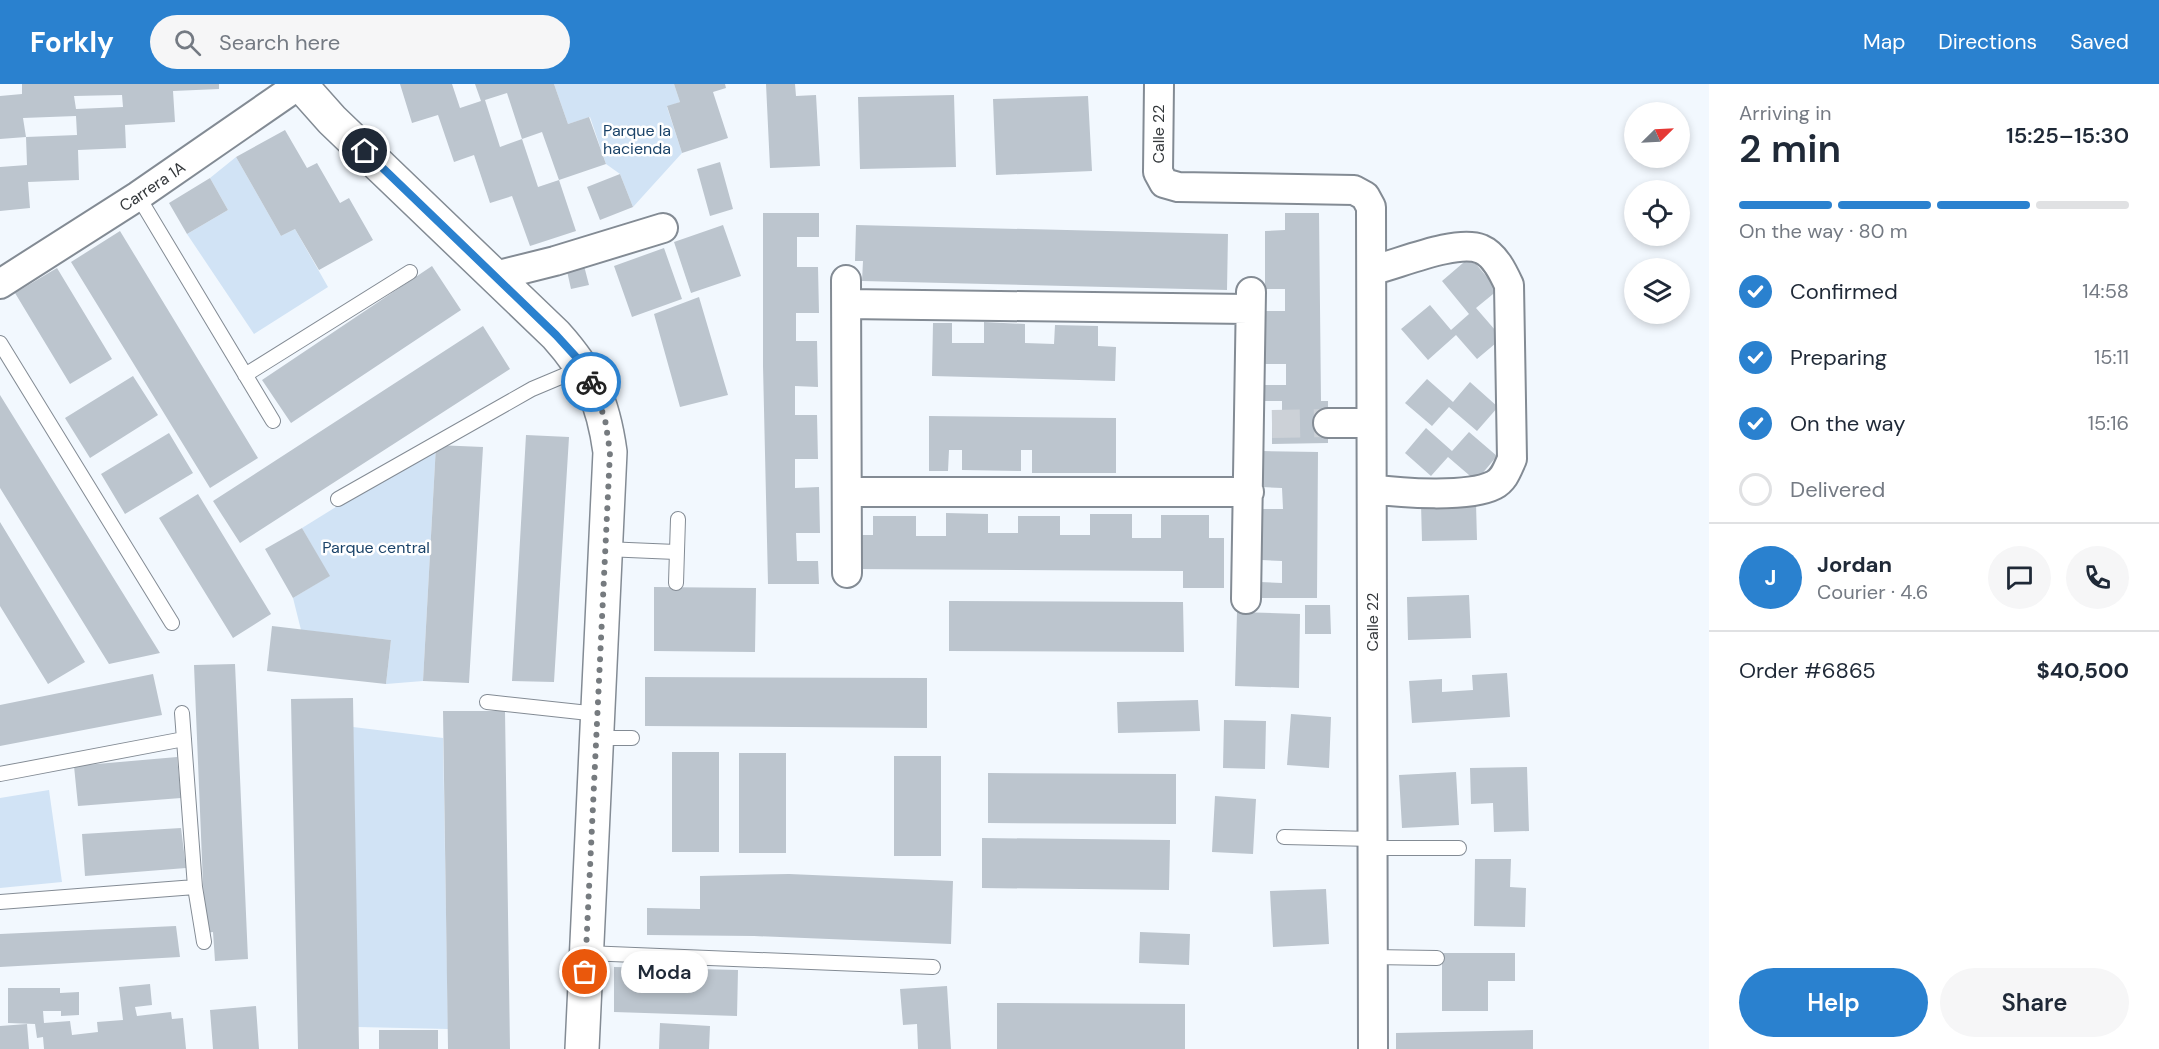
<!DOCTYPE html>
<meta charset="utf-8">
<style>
:root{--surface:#fff;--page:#f6f6f7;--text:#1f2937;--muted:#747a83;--line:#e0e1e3;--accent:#2a81cf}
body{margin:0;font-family:"DM Sans",sans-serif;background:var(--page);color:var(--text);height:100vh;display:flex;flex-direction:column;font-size:22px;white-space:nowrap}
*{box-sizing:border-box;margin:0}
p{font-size:20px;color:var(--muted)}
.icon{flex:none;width:33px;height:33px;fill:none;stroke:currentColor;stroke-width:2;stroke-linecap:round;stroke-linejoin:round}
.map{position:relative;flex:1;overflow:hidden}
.sheet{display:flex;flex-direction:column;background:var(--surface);width:450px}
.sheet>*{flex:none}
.needle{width:39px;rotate:66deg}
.tools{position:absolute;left:1624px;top:18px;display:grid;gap:12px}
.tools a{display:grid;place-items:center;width:66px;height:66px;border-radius:50%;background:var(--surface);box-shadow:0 3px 9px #0003;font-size:30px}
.pin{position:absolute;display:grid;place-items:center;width:51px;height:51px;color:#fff;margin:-26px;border:3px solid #fff;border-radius:50%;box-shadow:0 2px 6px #0007}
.courier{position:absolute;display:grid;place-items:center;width:60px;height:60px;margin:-30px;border:4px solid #2a81cf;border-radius:50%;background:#fff;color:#222;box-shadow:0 2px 8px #0007}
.bubble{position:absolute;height:42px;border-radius:21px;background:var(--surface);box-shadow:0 3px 9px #0003;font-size:20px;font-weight:600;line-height:42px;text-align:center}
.overview em{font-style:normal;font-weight:600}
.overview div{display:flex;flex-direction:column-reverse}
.overview{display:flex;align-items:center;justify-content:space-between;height:102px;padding:0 30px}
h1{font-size:39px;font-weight:600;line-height:45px}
.bar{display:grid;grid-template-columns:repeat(4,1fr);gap:9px 6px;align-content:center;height:72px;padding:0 30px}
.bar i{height:8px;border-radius:4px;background:var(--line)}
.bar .active{background:var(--accent)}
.bar p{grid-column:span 4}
.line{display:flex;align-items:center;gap:15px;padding:0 30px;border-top:2px solid var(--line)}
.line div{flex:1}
.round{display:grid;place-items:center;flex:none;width:63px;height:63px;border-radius:32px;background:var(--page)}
ol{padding:0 30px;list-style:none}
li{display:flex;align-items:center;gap:18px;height:66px}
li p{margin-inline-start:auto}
li .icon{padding:6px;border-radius:50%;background:var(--accent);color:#fff;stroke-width:4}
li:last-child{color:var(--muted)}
li i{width:33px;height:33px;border:3px solid var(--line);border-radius:50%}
.action{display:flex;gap:12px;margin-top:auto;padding:12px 30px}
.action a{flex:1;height:69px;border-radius:36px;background:var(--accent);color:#fff;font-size:24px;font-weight:600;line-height:69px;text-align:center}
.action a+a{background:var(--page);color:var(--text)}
header{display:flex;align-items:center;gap:36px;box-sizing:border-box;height:84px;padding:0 30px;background:var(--accent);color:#fff}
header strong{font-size:28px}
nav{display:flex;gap:33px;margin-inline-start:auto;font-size:21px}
.search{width:420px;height:54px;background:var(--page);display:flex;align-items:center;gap:15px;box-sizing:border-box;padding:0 21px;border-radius:33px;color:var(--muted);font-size:22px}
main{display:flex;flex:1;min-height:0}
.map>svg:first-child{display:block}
.green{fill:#d1e3f5}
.building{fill:#bcc5ce;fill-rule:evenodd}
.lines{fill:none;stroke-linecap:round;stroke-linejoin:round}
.street-tunnel{stroke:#ccd1d7;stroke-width:28;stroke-dasharray:28 14;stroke-linecap:butt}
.lane-casing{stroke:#838b94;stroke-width:16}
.street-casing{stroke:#838b94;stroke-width:32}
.secondary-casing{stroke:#838b94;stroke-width:36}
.lane{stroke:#fff;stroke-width:14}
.street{stroke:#fff;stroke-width:28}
.secondary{stroke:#fff;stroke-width:33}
.done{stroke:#767b7f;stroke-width:6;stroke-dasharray:0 10.8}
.route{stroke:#2a81cf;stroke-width:8}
.labels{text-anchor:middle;stroke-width:5;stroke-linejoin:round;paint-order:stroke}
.park-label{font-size:16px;fill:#1a4369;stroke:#fff}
.street-label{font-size:16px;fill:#33373a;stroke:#fff}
</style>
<header>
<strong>Forkly</strong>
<div class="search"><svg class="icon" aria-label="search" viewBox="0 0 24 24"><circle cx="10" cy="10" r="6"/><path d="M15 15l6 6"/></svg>Search here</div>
<nav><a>Map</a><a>Directions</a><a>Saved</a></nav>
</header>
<main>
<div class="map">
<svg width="1709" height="965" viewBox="0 0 1709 965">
<rect width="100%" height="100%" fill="#f2f8fe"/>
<!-- green -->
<path class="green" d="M554,0H674L680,18L667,23L682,69L633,123L620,90L606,80L590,33L568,40Z
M236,73L281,152L295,145L328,203L254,250L187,150L228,126L210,94Z
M436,361L423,597L386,600L391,556L301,546L293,514L329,492L302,444Z
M353,643L443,654L448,945L358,943Z
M49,706L62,798L0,804V714Z"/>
<!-- building -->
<path class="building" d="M22,0H219V5L173,7L175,38L125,41L126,64L78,66L79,96L28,98L30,124L0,127V83L27,81L26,53L0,55V12L22,10ZM122,11L123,23L76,25L74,12ZM76,32L77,51L26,53L23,34Z
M400,0H452L460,24L481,17L475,0H554L568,40L589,33L606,80L559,96L576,147L530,162L512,112L490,119L474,71L454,78L438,31L412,39ZM507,9L522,55L500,63L485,16ZM542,48L559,96L538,103L522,55Z
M674,0H725L726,4L713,8L728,54L682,69L667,22L680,18Z
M766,0H795L796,12L816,11L820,82L770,84Z
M954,11L956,83L860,85L858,13Z
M1088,12L1092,87L996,91L993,15Z
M285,46L307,84L317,79L340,119L349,114L373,156L319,186L295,145L281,152L236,73Z
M720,78L733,125L710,132L697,85Z
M620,90L633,123L600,136L587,103Z
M210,94L228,126L187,150L169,119Z
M763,129H819V153H797V183H818L819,229H796V257H817L818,303L795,302V331H817L818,375H795V404L819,403L820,449H796L797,477H818L819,500H768L763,282Z
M1285,129H1319L1321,317H1328V359L1272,360V333H1282V317H1264V301H1286V280H1265L1264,227H1285V205H1265V147L1285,146Z
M723,141L741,192L691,209L674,158Z
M856,141L1228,150L1227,206L862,197L863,177H855Z
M120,147L258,374L210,404L71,178Z
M664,164L682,215L632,233L614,182Z
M1470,173L1498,206L1476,224L1502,254L1477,275L1456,251L1428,276L1401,245L1430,221L1451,246L1469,230L1442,197Z
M582,174L589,201L571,205L565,178Z
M432,182L461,226L291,339L262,296Z
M57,184L112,275L70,300L15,209Z
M699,213L728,311L680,323L654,230Z
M984,238L1025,240V259L1054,260L1055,241L1098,242V262L1116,263L1115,297L932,292L933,239H952V259H984Z
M483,242L510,285L240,459L213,417Z
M133,292L158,331L90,374L65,334Z
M1427,295L1453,318L1470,298L1498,323L1477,347L1449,323L1432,342L1405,319Z
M0,311L160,569L109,580L0,404Z
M929,332L1116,334V389H1032V366H1021V387L962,386V366H949L948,387H929Z
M1426,344L1452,367L1469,348L1497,372L1476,397L1448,373L1431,392L1405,369Z
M169,349L193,389L125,430L101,390Z
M526,351L569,353L554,598L512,597Z
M436,361L483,363L469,599L423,597Z
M1262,367L1318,368L1317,514H1260V498L1282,499V477L1262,476L1261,425H1283L1282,404L1262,403Z
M198,410L271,530L233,554L159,434Z
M1476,419L1477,456L1422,457L1421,420Z
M946,429L988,430V449H1018V432H1060V451H1090V430H1132V454H1161V431H1209V454H1224V504H1183V487L854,485V451H873V432H916V452H946Z
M0,438L85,578L48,600L0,522Z
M302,444L330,492L293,514L265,465Z
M654,503L756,504L755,568L654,567Z
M1469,511L1471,554L1408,556L1407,513Z
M949,517L1183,518L1184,568L949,567Z
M1305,521H1330L1331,550H1305Z
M1237,528L1300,530L1299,604L1235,602Z
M272,542L391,556L386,600L267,587Z
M235,580L248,875L215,877L213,848L205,849L194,581Z
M1507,589L1510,633L1412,639L1409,597L1442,595V608L1473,606L1472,591Z
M153,590L162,631L0,662V621Z
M645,593L927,594V644L645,642Z
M353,614L359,965H298L291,615Z
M1198,616L1200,647L1118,649L1117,618Z
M443,627H505L510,965H448Z
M1291,630L1331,633L1329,684L1287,681Z
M1224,636L1266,637L1265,685L1223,684Z
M672,668H719V768H672Z
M739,669H786V769H739Z
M894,672H941V772H894Z
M177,673L181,714L78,722L74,682Z
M1527,683L1529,747L1494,748L1493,719L1471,720L1470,684Z
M1456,688L1459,741L1402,744L1399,691Z
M988,689L1176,690V740L988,739Z
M1215,712L1256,715L1253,770L1212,768Z
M181,744L186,784L85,792L82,750Z
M982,754L1170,756L1169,806L982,804Z
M1475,775H1511L1510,803L1526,804L1525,843L1474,842Z
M789,790L953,797L951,860L754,852L647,851V824L700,825V792Z
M1326,805L1329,860L1273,863L1270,807Z
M176,842L180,873L0,883V850Z
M1140,848L1190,850L1189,881L1139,879Z
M1442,869H1515V897H1488V927H1442Z
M614,883L738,886L737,932L614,928Z
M150,900L152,921L135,923L137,932L171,928L172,935L183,934L186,965H44L43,953L37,954L35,940L8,939V904H60V909L79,908V931L61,932V927H43L44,939L70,937L72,951L98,948L97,938L123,936L119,903Z
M947,902L951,965H918L917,940L903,941L900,905Z
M997,919L1185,920V965H997Z
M256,922L259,965H213L210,926Z
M660,939L710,942L709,965H659Z
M27,940L29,965H0V942Z
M379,946H438V965H379Z
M1533,946V965H1396V949Z"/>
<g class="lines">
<!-- street-tunnel -->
<path class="street-tunnel" d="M1272,340L1328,339"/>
<!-- lane casing -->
<g class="lane-casing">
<path id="lane" d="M138,112L273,337
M0,259L172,539
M245,291L410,188
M338,415L532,305L582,284
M605,465L676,468
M676,499L678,435
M487,618L598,630
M182,629L195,803L204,858
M597,654H632
M0,690L184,655
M1284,753L1373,755
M1372,764H1459
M0,818L195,803
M586,869L933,883
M1372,873L1437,874"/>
</g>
<!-- street casing -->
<g class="street-casing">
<path id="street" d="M1159,0L1158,88L1164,99L1178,103L1354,106L1365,112L1371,123L1373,965
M495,192L555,177L663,144
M846,196L847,489
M0,200L138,112L300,0
M847,220L1248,225
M1328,339H1371
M1372,405C1400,409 1469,414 1494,401C1504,396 1507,386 1512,375L1509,201C1503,188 1495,171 1481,165C1456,155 1399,180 1373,186
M848,408H1249
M1246,515L1251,208"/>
</g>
<!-- secondary casing -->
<g class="secondary-casing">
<path id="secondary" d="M300,0L332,36L556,251C590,289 603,317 610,368L582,965"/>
</g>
<!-- lane -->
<use href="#lane" class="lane"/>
<!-- street -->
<use href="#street" class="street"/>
<!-- secondary -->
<use href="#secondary" class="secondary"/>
</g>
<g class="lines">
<!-- done -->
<path class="done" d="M585,888L610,368L605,335L591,298"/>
<!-- route -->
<path class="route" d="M365,67L556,251L577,274L591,298"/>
</g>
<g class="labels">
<!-- park labels -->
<g class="park-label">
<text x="637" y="52">Parque la<tspan x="637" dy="18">hacienda</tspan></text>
<text x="376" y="469">Parque central</text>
</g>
<!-- street labels -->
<g class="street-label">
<text transform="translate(1158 50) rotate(-90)" y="6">Calle 22</text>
<text transform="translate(152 102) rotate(-34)" y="6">Carrera 1A</text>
<text transform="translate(1372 538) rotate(-90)" y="6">Calle 22</text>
</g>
</g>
</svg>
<div class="tools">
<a><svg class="needle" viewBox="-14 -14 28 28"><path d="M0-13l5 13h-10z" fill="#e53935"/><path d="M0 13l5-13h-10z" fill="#747a83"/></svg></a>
<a><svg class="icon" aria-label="locate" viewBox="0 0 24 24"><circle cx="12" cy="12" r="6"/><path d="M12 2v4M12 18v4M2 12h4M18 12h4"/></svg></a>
<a><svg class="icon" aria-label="layers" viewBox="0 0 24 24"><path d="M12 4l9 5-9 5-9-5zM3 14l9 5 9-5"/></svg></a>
</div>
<div class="pin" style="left:585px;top:888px;background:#ea580c"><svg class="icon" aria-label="bag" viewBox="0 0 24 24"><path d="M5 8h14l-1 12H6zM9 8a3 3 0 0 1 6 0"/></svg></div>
<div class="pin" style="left:365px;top:67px;background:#1f2937"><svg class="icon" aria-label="home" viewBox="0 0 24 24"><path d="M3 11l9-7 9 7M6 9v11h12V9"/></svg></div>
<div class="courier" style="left:591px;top:298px"><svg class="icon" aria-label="bike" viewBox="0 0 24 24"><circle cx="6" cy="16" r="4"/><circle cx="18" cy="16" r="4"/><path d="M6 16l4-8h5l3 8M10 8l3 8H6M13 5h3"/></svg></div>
<div class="bubble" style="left:621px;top:867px;width:87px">Moda</div>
</div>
<section class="sheet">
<div class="overview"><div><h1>2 min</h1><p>Arriving in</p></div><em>15:25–15:30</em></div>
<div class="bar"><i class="active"></i><i class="active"></i><i class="active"></i><i></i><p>On the way · 80 m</p></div>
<ol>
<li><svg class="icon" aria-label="check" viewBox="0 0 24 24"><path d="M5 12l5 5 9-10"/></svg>Confirmed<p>14:58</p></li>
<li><svg class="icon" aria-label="check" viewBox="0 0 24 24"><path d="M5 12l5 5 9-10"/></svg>Preparing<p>15:11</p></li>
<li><svg class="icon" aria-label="check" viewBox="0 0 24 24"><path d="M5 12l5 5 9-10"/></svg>On the way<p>15:16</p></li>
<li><i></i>Delivered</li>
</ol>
<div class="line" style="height:108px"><b class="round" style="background:var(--accent);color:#fff">J</b><div><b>Jordan</b><p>Courier · 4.6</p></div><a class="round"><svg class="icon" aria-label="chat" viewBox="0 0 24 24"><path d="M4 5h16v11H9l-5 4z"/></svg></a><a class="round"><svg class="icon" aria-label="phone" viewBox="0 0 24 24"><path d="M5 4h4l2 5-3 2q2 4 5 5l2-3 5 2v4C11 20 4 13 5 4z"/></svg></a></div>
<div class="line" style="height:78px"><div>Order #6865</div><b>$40,500</b></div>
<div class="action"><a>Help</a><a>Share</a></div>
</section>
</main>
